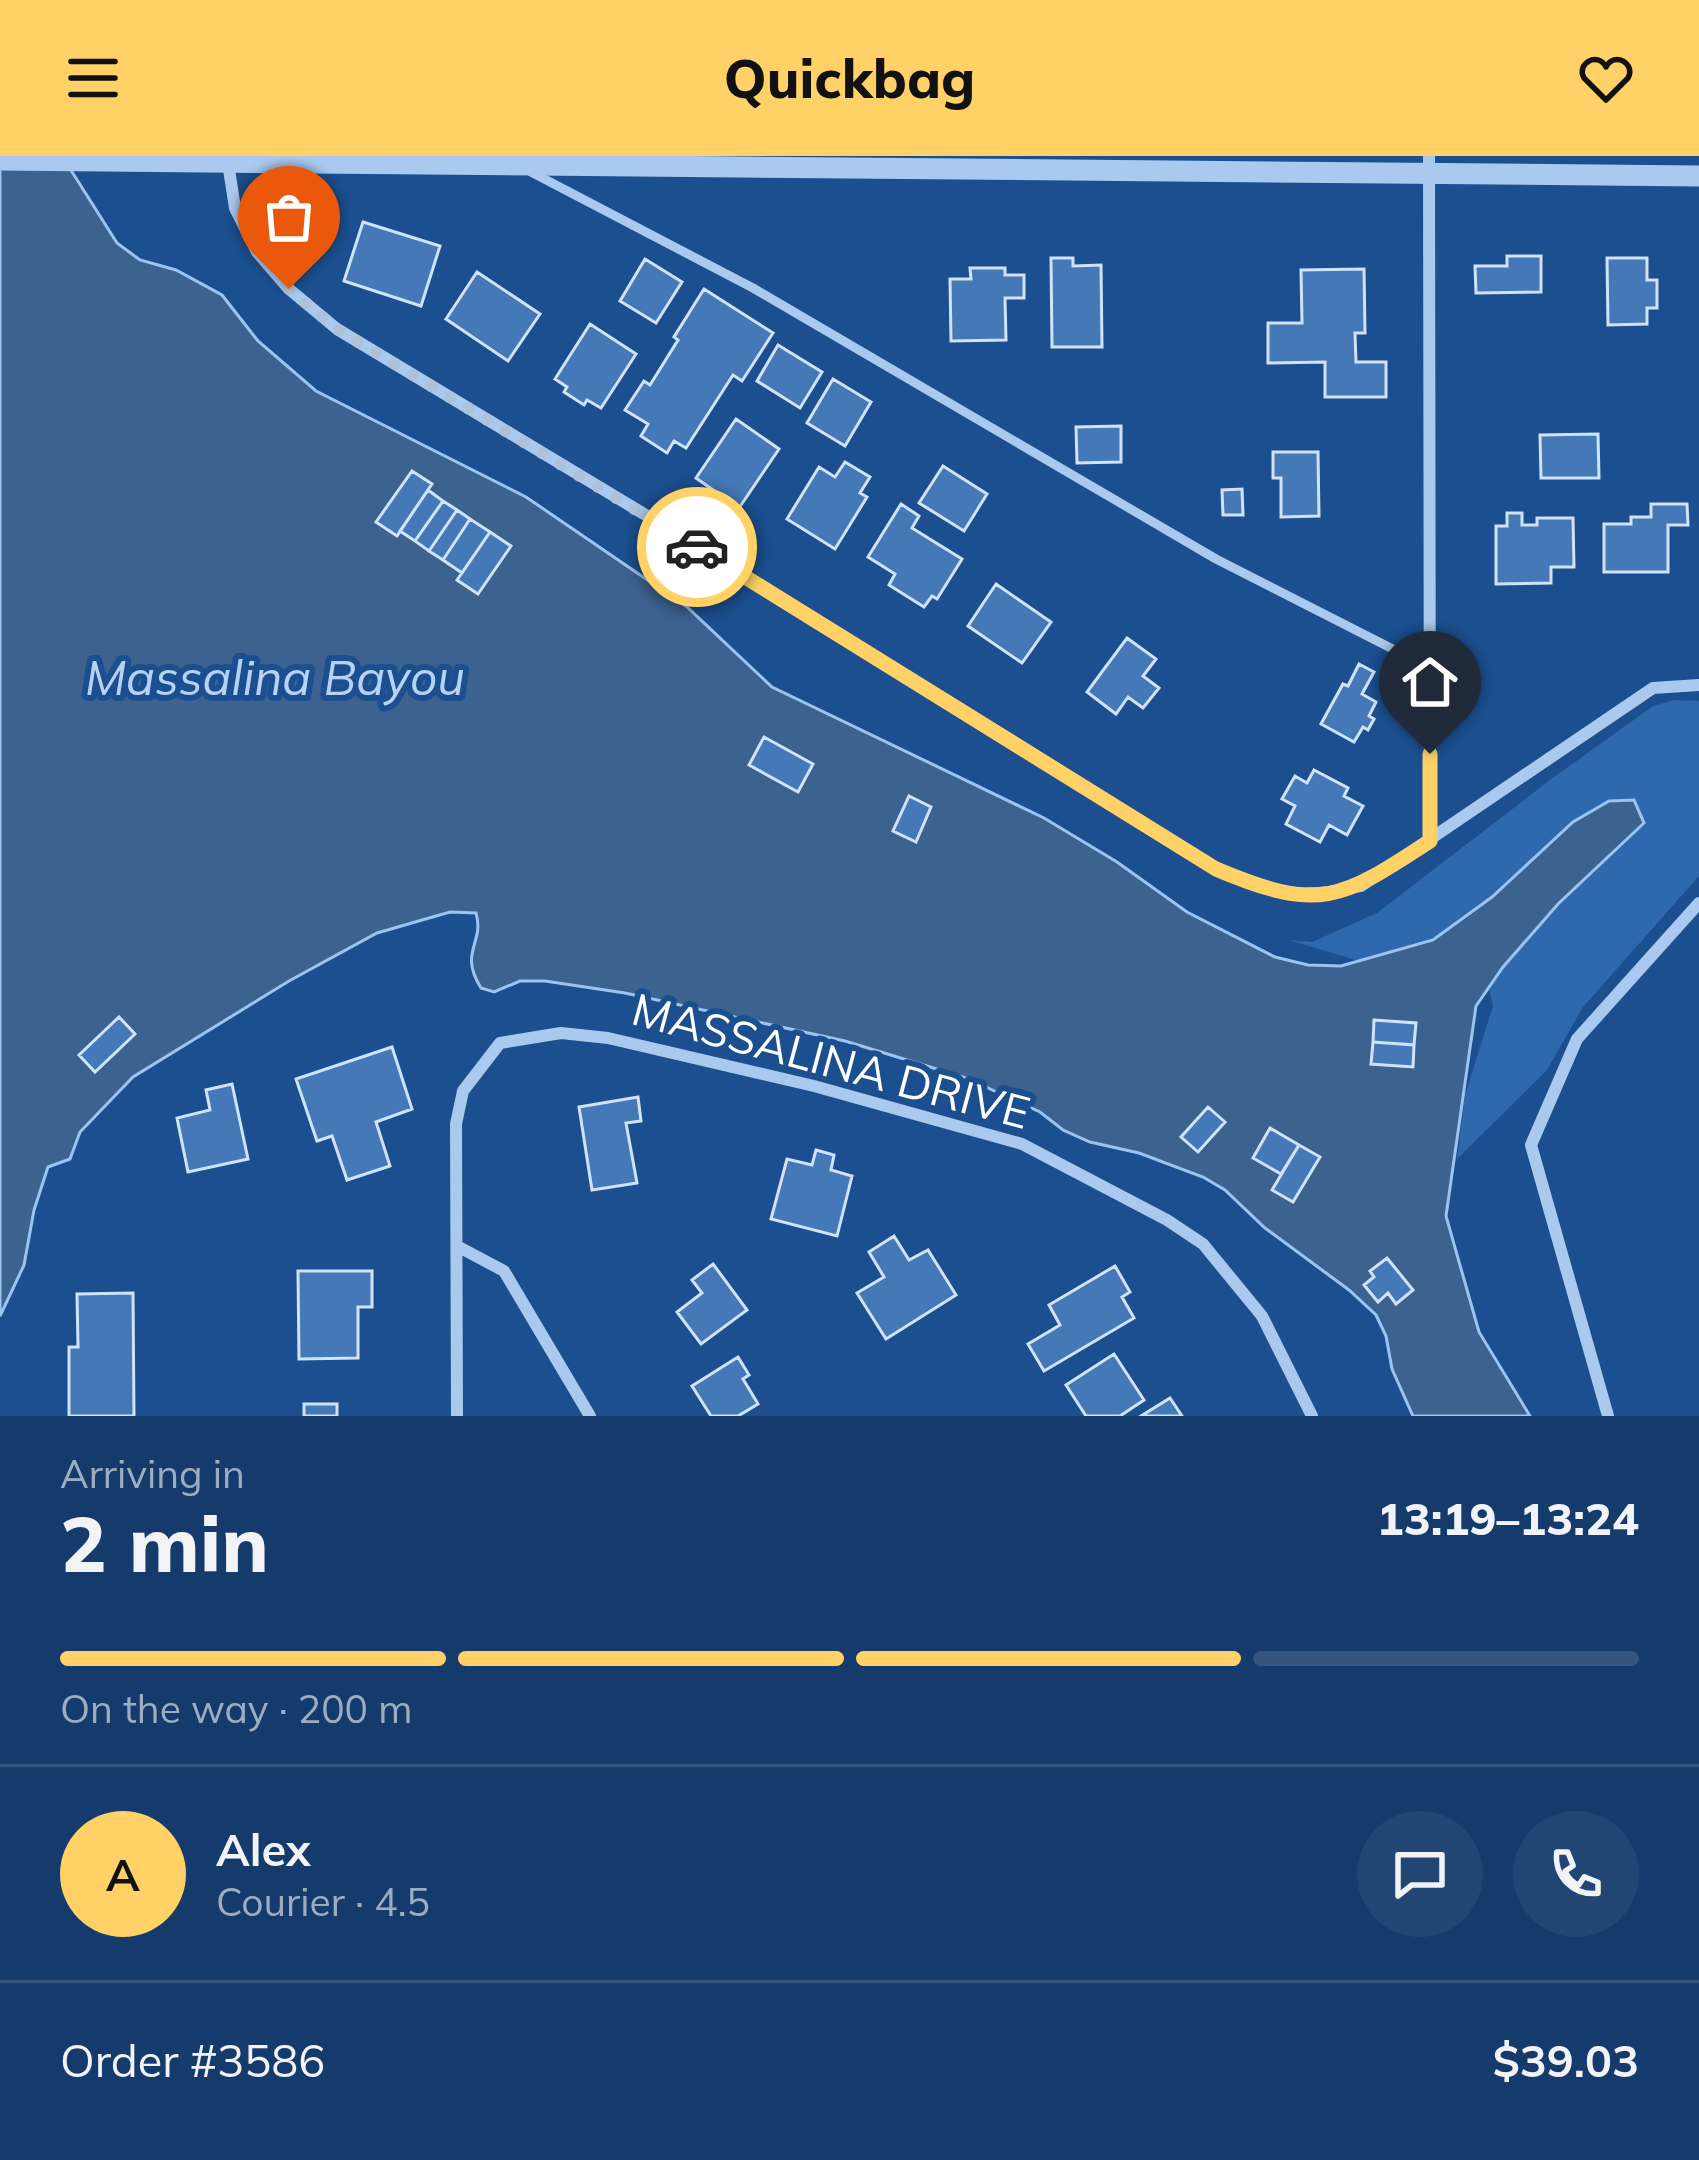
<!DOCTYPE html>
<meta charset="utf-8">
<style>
:root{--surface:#143b6b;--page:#214673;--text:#f1f3f6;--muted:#9dadc1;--line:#33557e;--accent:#ffd166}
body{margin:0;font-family:Mulish,sans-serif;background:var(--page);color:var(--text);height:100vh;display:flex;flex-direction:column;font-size:45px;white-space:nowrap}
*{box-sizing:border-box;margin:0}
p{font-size:39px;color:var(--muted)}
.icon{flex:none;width:66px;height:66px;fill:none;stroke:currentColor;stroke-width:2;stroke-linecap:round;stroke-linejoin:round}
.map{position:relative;height:1260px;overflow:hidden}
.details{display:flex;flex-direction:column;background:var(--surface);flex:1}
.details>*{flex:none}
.pin{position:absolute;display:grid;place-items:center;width:102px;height:102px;color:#fff;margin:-123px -51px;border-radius:50% 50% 50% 0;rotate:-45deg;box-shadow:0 0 12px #0007}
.pin .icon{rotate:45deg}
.courier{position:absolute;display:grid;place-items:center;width:120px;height:120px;margin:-60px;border:9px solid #ffd166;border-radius:50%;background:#fff;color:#222;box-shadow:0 3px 15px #0007}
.headline em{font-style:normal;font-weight:800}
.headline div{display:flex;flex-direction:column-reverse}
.headline{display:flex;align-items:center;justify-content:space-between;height:204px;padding:0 60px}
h1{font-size:78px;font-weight:800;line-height:90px}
.bar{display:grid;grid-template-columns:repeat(4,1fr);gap:18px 12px;align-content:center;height:144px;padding:0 60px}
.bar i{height:15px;border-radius:9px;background:var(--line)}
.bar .selected{background:var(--accent)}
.bar p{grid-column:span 4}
.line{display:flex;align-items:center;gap:30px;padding:0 60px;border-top:3px solid var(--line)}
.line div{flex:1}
.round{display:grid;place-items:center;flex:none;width:126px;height:126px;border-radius:63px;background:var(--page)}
header{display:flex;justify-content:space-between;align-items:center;height:156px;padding:0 60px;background:var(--accent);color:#111;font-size:54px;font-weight:800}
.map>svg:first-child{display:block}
.green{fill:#2e69ad}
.water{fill:#3c6290;stroke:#9cc4f0;stroke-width:3}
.building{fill:#4478b7;stroke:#cfe3fa;stroke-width:3}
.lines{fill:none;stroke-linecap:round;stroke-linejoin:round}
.service{stroke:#a9c9ee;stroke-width:9}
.minor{stroke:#a9c9ee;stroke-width:12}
.tertiary{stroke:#a9c9ee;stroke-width:21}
.done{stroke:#afc1d8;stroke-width:12;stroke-dasharray:0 21.6}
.route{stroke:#ffd166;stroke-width:15}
.labels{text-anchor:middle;stroke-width:12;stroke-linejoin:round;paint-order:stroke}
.street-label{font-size:45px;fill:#fff;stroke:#1b4f8f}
.water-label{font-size:48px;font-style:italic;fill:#b5d3f5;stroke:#1b4f8f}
</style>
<header><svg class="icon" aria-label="menu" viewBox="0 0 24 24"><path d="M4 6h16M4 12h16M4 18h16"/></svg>Quickbag<svg class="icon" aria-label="heart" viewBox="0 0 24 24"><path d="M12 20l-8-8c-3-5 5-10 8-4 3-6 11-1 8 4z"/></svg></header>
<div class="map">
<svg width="1699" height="1260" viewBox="0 0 1699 1260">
<rect width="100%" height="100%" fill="#1b4f8f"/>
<!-- green -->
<path class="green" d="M1675,544L1699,545V720L1583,851L1547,914L1457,1003L1465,939L1493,850L1485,817L1389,814L1289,784L1312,786L1377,757L1550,624L1653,550Z"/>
<!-- water -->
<path class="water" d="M0,0H62L117,87L140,104L176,114L222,139L258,185L316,235L526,341L687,451L772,531L1044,662L1117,706L1187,756L1275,801L1308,809L1341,810L1433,784L1492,741L1573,666L1609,645L1634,644L1644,667L1558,748L1503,811L1476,850L1446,1060L1479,1176L1530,1260H1413L1392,1213L1386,1180L1376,1159L1349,1134L1265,1072L1225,1034L1203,1021L1139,997L1090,986L1063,974L1040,956L966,922L845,885L625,837L545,825H520L494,836L481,832C458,795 485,788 476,757L450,756L377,777L289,825L133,921L80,976L70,1003L48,1011L34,1054L24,1109L0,1160Z"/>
<!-- building -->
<path class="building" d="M363,66L440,90L421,150L344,125Z
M1507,100H1541V136L1476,137L1475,110H1507Z
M1051,102H1073V110L1101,109L1102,191H1052Z
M1607,102H1647V124H1657V152H1647V168L1608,169Z
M645,103L682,126L656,167L620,145Z
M970,112H1005V119H1024V142H1005L1006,184L951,185L950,123H971Z
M1364,113L1365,177H1355L1356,206H1386V241H1325V206L1268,207V167H1302L1301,114Z
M477,116L540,158L508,205L446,163Z
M704,133L773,177L742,225L733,219L686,292L674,285L667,297L641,280L648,268L625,254L644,225L650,229L678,184L674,181Z
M590,168L636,198L601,252L587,244L584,249L564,236L567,231L555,223Z
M778,189L822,216L800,252L757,225Z
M833,223L871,246L845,290L807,267Z
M736,263L779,293L739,352L696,322Z
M1121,270V306L1077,307L1076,271Z
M1598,278L1599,322H1541L1540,279Z
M1273,296H1318L1319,360L1281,361V322H1273Z
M845,306L870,321L860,337L867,341L835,393L787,363L819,311L835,321Z
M943,310L987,338L964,375L919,347Z
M412,315L432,328L397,380L376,366Z
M1242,333L1243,359H1223L1222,334Z
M428,334L443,345L415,385L400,375Z
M443,345L457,354L429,395L415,385Z
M901,348L919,360L912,372L962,403L937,443L932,440L924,451L889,429L895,418L868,401Z
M1651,348H1687L1688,369H1668V416H1604V368H1631V361H1651Z
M457,354L470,363L443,404L429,395Z
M1507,357H1522V369H1537V362H1573L1574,411H1551V427L1496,428V370H1507Z
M470,363L490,376L462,417L443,404Z
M490,376L511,390L478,438L457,424Z
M996,428L1051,466L1022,507L968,470Z
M1127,482L1156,503L1143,520L1159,532L1143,552L1128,541L1116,558L1087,536Z
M1359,508L1374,516L1362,538L1376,546L1369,560L1374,563L1368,574L1363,571L1354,586L1321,568L1343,528L1348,530Z
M764,581L813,608L798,636L749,609Z
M1314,614L1348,632L1344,640L1363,650L1347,679L1329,669L1320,686L1286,668L1295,650L1282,643L1295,620L1307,627Z
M909,640L931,651L916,686L893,675Z
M119,861L135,878L95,916L79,899Z
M1374,864L1416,867L1414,889L1373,886Z
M1373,886L1414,889L1413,911L1371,908Z
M392,891L412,953L376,966L390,1010L347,1024L332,980L317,985L296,923Z
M232,928L248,1003L188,1016L177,962L210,954L206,934Z
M638,941L641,965L626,967L637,1027L592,1034L579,951Z
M1208,951L1225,966L1198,996L1181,981Z
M1270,972L1299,989L1281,1018L1253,1002Z
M1299,989L1320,1001L1293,1046L1272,1034Z
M816,994L834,999L831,1014L852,1020L837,1080L771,1063L787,1003L812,1009Z
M894,1080L909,1104L928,1094L956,1139L886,1183L857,1137L884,1121L869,1096Z
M1387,1102L1413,1134L1396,1148L1388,1137L1378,1146L1364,1129L1374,1121L1370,1115Z
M713,1108L747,1154L701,1188L677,1156L702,1137L692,1124Z
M1115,1110L1130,1136L1122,1141L1134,1162L1044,1215L1028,1188L1060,1169L1049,1149Z
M298,1115H372V1151H358V1202L299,1203Z
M133,1137L134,1260H69V1191H78L77,1138Z
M1114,1198L1144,1244L1120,1260H1086L1066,1229Z
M738,1201L749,1219L743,1223L758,1248L738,1260H711L692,1230Z
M1170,1242L1182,1260H1141Z
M304,1248H337V1260H304Z"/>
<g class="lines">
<!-- service -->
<path class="service" d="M531,16L753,132L1216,403L1430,512"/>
<!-- minor -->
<path class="minor" d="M1429,0L1430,685
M228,7L235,52L257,96L289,133L337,173L654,364L1216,713C1273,737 1299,745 1361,730L1653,532L1699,529
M457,1090L504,1115L590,1260
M457,1260L456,968L463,935L500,887L561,877L608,882L814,930L1022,988L1167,1064L1203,1088L1262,1160L1312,1260
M1608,1260L1531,989L1577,883L1699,747"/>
<!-- tertiary -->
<path class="tertiary" d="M0,4L1699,20"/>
</g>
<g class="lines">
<!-- done -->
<path class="done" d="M289,133L337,173L697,391"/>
<!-- route -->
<path class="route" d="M697,391L1216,713C1320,757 1340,744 1430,685V598"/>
</g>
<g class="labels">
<!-- street labels -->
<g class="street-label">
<text transform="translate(831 905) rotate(15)" y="16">MASSALINA DRIVE</text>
</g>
<!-- water labels -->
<g class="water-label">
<text x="275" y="539">Massalina Bayou</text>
</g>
</g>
</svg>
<div class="pin" style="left:289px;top:133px;background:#ea580c"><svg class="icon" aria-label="bag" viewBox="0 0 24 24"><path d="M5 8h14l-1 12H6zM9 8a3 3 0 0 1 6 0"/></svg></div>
<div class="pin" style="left:1430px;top:598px;background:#1f2937"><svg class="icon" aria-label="home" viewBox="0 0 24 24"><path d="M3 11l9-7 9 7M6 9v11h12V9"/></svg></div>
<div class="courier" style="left:697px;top:391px"><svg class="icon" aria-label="car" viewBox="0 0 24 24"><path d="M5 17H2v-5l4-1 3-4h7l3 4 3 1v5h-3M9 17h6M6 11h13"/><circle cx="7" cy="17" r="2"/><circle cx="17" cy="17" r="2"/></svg></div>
</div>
<section class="details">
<div class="headline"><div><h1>2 min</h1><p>Arriving in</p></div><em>13:19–13:24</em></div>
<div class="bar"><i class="selected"></i><i class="selected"></i><i class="selected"></i><i></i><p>On the way · 200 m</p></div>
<div class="line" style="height:216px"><b class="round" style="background:var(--accent);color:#111">A</b><div><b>Alex</b><p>Courier · 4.5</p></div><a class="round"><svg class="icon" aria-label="chat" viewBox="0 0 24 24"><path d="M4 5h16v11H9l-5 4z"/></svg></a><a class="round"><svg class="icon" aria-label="phone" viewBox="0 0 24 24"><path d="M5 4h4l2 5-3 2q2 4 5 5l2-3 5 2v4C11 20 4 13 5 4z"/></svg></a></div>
<div class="line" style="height:156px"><div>Order #3586</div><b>$39.03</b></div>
</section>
